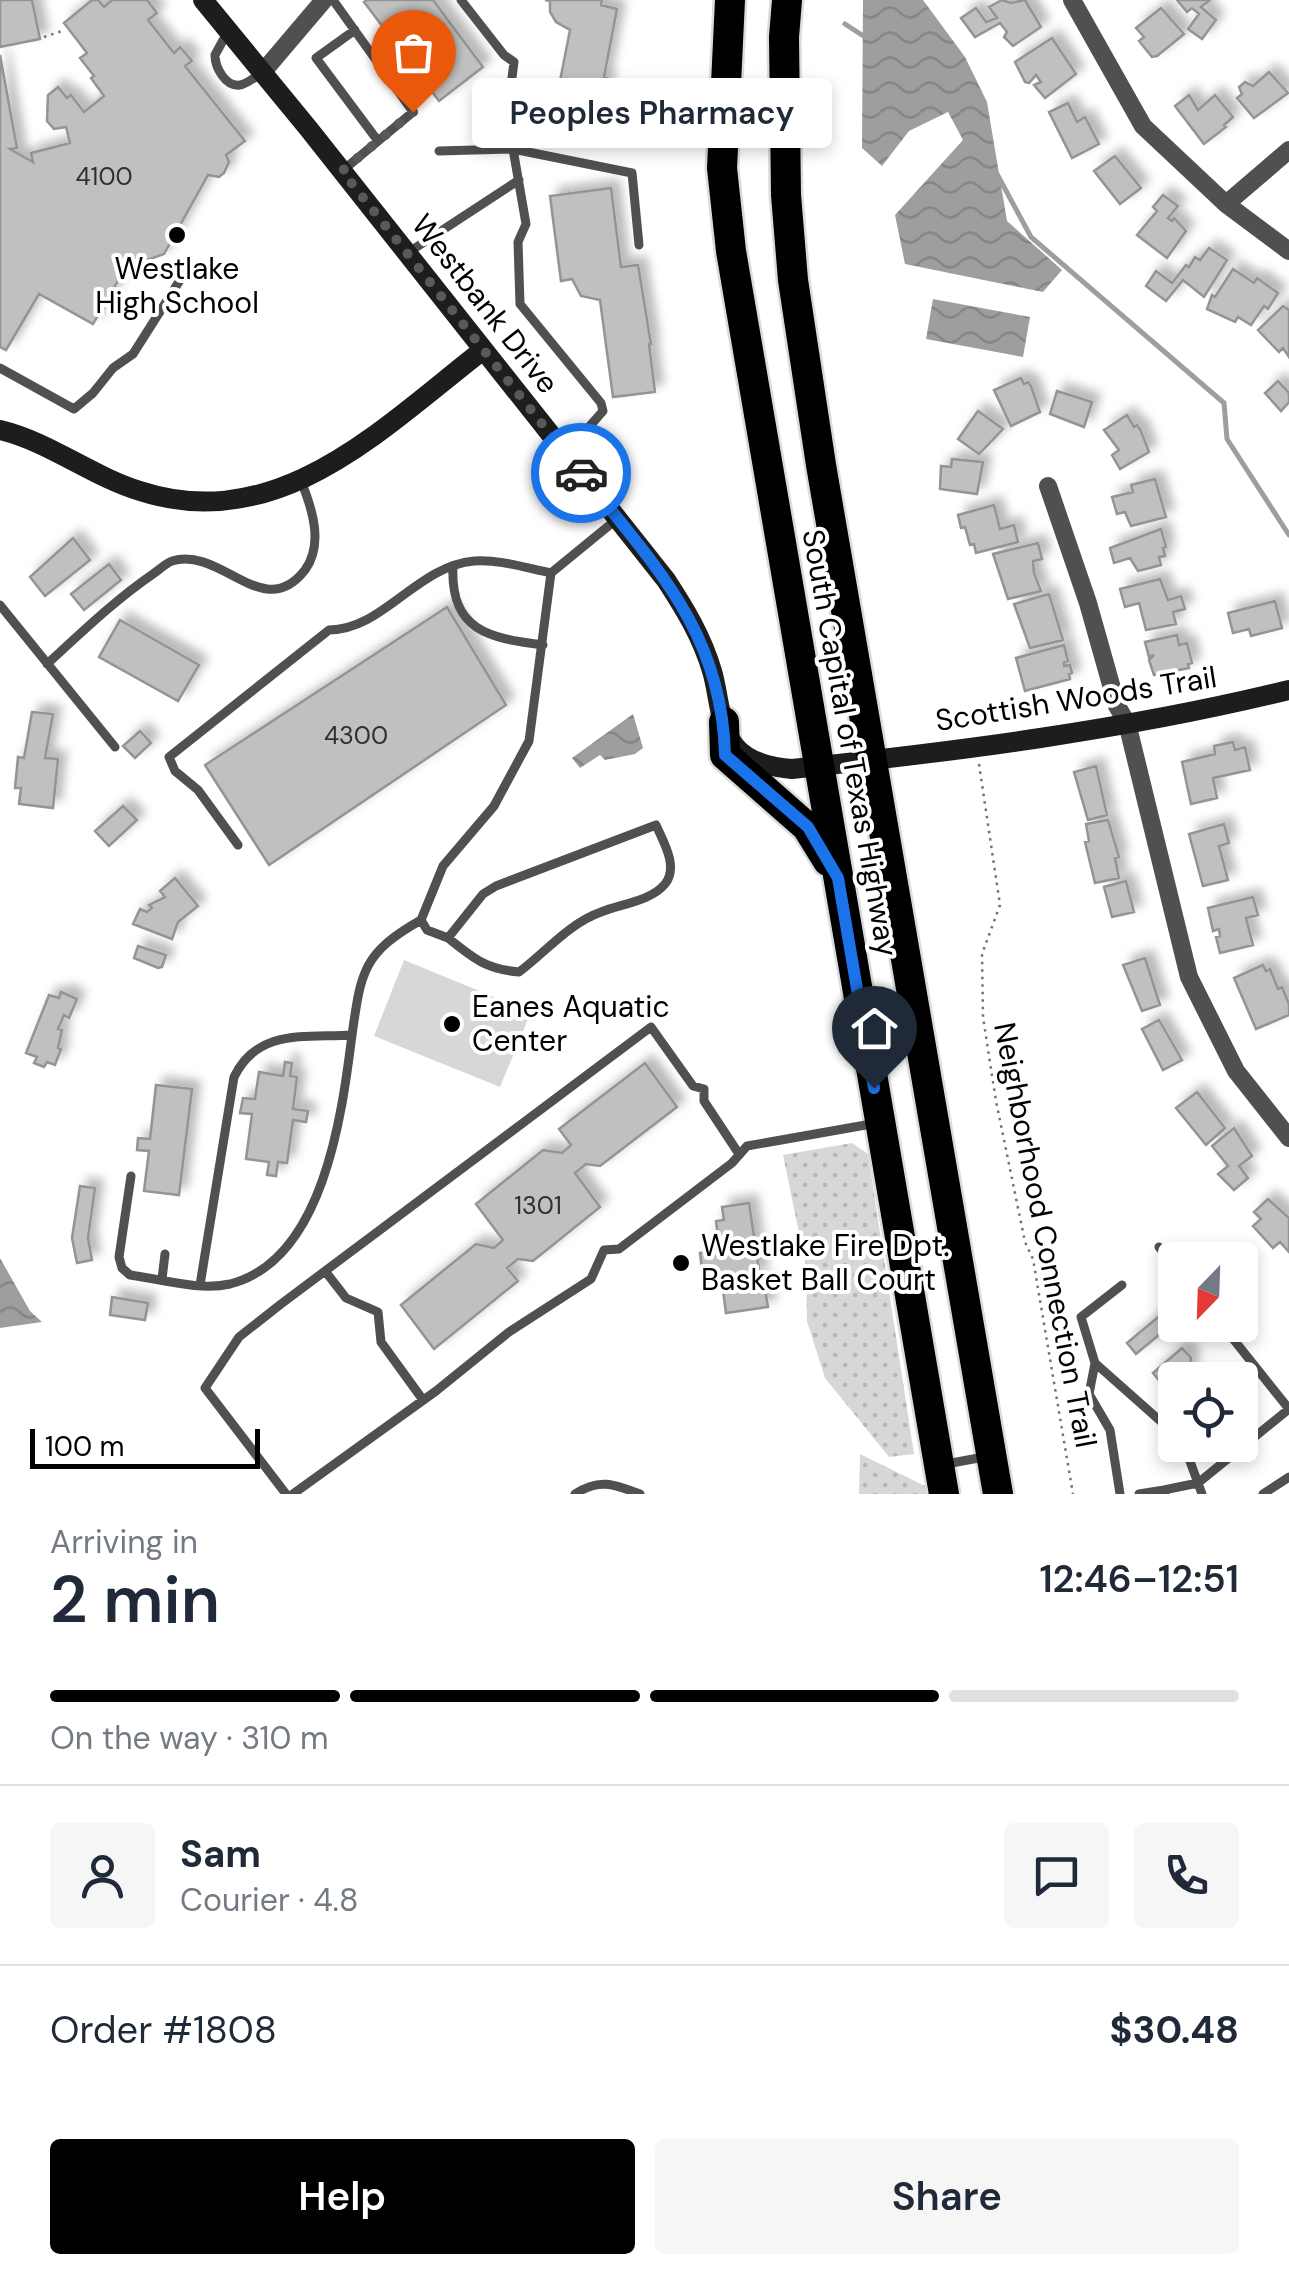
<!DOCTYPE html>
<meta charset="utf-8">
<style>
:root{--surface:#fff;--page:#f6f6f7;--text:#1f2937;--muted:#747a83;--line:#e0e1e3;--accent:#000}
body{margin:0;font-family:"DM Sans",sans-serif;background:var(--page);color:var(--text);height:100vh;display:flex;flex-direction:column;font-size:38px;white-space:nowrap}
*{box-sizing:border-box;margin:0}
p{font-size:32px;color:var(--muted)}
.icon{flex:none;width:55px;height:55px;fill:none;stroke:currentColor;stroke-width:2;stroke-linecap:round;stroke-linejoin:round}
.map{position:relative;height:1494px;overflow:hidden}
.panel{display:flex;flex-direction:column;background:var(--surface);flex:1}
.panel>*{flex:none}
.needle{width:65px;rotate:203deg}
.tools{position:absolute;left:1158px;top:1242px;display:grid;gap:20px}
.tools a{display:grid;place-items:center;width:100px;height:100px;border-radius:10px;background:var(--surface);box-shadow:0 5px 15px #0003;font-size:50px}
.scale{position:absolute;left:30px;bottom:25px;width:230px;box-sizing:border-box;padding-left:10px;border:5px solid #000;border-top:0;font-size:28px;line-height:35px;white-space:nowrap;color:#000;-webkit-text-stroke:8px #fff;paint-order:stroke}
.pin{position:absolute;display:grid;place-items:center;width:85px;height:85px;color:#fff;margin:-102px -42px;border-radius:50% 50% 50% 0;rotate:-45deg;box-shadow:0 0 10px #0007}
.pin .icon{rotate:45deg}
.courier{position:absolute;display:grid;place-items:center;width:100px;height:100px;margin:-50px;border:8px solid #1a73e8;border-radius:50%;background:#fff;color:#222;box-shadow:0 2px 12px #0007}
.bubble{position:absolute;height:70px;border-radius:10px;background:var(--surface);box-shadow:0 5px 15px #0003;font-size:32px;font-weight:600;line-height:70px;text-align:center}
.summary em{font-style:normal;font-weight:600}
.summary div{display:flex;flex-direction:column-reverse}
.summary{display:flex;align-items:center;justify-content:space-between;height:170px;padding:0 50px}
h1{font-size:65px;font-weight:600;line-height:75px}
.bar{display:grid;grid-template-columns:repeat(4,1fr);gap:15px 10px;align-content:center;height:120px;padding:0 50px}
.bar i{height:12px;border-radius:8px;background:var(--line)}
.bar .current{background:var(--accent)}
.bar p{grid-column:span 4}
.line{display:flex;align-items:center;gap:25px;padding:0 50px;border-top:2px solid var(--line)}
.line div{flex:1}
.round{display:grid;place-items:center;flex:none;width:105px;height:105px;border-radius:10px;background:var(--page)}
.cta{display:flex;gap:20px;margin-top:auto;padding:20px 50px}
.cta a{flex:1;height:115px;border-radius:10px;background:var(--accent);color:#fff;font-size:40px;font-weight:600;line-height:115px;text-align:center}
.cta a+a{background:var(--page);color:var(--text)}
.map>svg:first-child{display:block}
.grass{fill:url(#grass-dots)}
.green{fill:#d7d7d7}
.water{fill:url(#water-waves)}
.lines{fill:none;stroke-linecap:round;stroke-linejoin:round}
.stream{stroke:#9e9e9e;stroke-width:5}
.building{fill:#c0c0c0;stroke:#949494;stroke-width:2.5;filter:url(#shadow)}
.highway-casing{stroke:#dbdbdb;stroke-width:35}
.path{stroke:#727272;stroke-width:2.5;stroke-dasharray:2.5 5;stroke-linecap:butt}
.lane{stroke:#505050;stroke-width:9}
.street{stroke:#505050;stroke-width:18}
.secondary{stroke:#1d1d1d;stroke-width:20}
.highway{stroke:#000;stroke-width:30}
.done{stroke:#595959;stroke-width:10;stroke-dasharray:0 18}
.route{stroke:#1a73e8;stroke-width:12}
.poi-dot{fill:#000;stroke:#fff;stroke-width:4}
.labels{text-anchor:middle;stroke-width:8;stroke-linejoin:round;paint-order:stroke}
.number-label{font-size:25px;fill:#303030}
.poi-label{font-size:30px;fill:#000;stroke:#fff;text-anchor:start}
.street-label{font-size:30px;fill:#000;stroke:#fff}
</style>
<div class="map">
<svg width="1289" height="1494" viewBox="0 0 1289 1494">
<defs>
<pattern id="grass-dots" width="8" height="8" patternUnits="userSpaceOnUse" patternTransform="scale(2.5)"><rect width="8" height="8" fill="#d7d7d7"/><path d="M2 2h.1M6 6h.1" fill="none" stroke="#b7b7b7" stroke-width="1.8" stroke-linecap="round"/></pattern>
<pattern id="water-waves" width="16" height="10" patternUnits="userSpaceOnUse" patternTransform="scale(2.5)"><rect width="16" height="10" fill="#9e9e9e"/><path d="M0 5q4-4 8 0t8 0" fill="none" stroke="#868686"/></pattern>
<filter id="shadow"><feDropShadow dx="8" dy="-8" stdDeviation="5" flood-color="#0004"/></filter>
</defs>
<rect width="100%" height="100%" fill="#fff"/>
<!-- grass -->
<path class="grass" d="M852,1143L868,1154L914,1454L889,1457L825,1378L807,1321L806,1267L783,1155Z
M860,1454L929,1488L930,1494H859Z"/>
<!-- green -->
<path class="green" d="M404,960L531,1012L500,1087L374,1036Z"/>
<!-- water -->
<path class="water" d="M863,0H923L965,57L987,102L1007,221L1062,270L1043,292L905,264L895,215L963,140L948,112L909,131L882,166L862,148Z
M933,299L1030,317L1023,357L926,339Z
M633,714L643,748L635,754L605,760L600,755L580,768L572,758Z
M0,1258L30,1311L42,1322L0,1328Z"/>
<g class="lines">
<!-- stream -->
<path class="stream" d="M845,24L865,37
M997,174L1031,237L1224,403L1227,439L1289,535"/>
</g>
<!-- building -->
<path class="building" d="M0,0H32L40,39L0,47Z
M92,0H98L104,7L112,0H147L157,13L148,20L174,53L180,47L192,61L185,66L245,141L226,155L229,162L224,173L219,177L208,175L164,254L142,262L131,258L93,324L39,294L6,350L0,347V55L17,148L10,149L33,162L31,153L70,143L66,127L54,129L47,121L48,95L58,87L67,98L71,95L84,112L104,96L91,78L94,76L80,58L87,53L64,23Z
M367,0H433L483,67L439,101L364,2Z
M545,0H602L601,5L617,9L604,77L607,78L605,88H602L593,135L551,127L570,30L556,22L550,12V1Z
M1002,0L1011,3L1025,0L1041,27L1013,46L1004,37L1007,32L1000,23L975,37L961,18L976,8L986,22L997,18L989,7Z
M1177,0H1210L1201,7L1216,20L1202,39L1188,29L1199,14L1192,8L1187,12Z
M1161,8L1184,34L1157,56L1152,57L1139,41L1144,37L1136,28Z
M1052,38L1076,74L1045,98L1034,85L1041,82L1036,75L1029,83L1025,82L1015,62Z
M1269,72L1288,93L1254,118L1237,98L1242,94L1239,87L1245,82L1253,86Z
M1189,95L1198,110L1215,95L1233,117L1224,125L1226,127L1204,144L1175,106Z
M1068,103L1077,122L1085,117L1099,144L1072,158L1049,112Z
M1115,156L1141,188L1120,204L1094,171Z
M611,188L621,267L638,265L651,344H649L655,392L613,397L600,300L581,296L572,279L561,281L550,196Z
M1163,195L1178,206L1168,218L1172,221L1174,218L1186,231L1167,258L1137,235L1157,211L1153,207Z
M1209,248L1227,260L1204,297L1183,280L1166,301L1146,286L1156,271L1172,283L1186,265L1189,267L1195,257L1200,260Z
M1233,269L1254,283L1257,278L1278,293L1268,309L1264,306L1251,325L1238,317L1235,322L1207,309L1212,295L1215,297Z
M1283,306L1289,310V357L1283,348L1279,352L1258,330Z
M1021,378L1024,384L1028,382L1031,386L1040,412L1011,426L994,390Z
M1278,381L1289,393V402L1281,411L1265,393Z
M1057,391L1092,402L1084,427L1050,414Z
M978,411L1003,429L979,454L958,439Z
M1127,415L1134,427L1137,425L1141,431L1149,452L1120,469L1112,455L1119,450L1104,430Z
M952,459L983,462L977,494L940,489L941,466L951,467Z
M1155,479L1166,517L1131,526L1125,512L1117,514L1112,497L1133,492L1131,485Z
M994,505L1000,529L1014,525L1018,542L976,553L974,544L970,545L965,527L961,528L958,515Z
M1161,529L1166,547L1163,548L1165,556L1159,557L1161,565L1138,571L1130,558L1114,563L1110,548Z
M73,538L90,560L45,596L30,577Z
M1038,543L1042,559L1033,561L1034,573L1041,591L1008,599L993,554Z
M109,564L121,580L84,610L71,594Z
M1160,579L1168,600L1181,596L1185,609L1173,612L1176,624L1146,630L1139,603L1125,607L1120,589Z
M1049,594L1063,640L1030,648L1014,604Z
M1275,601L1282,628L1251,636L1249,629L1233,633L1228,613Z
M447,607L506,705L269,865L205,765Z
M120,620L199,665L178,701L99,657Z
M1177,635L1179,645L1187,643L1192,663L1188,664L1189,668L1154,675L1149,660L1154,655L1149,657L1145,642Z
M1064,645L1068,661L1064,662V666L1070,665L1072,673L1069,674L1070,679L1025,691L1016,658Z
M32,712L53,714L45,758L58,759L53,808L19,804L21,788H15L18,757L24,758Z
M140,731L151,743L135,758L123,746Z
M1233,742L1235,750L1245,747L1250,770L1213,778L1217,798L1191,804L1182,762L1215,754L1214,746Z
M1096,766L1107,815L1088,820L1074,772Z
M123,806L137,820L109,846L95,831Z
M1108,820L1119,857L1115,858L1119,878L1095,883L1085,842L1089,841L1086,824Z
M1224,824L1229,843L1219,846L1228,880L1203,886L1189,834Z
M175,878L198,906L178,922L172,939L133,924L140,909L147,912L152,908L149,905L165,897L160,891Z
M1126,881L1134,912L1112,917L1104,887Z
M1253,897L1258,915L1246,918L1253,945L1220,953L1216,937L1220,936L1219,929L1213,931L1208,908Z
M138,946L166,955L162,967L158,968L134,958Z
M1145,958L1160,1005L1142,1011L1123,965Z
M1263,965L1266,971L1270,969L1278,989L1282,987L1289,1004V1015L1256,1029L1234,978Z
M61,992L77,999L69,1018L64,1015L58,1029L62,1030L58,1048L61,1049L55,1065L47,1062L44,1067L34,1063L37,1057L26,1053L49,995L59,998Z
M1159,1020L1182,1060L1163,1070L1142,1029Z
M285,1062L292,1063L290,1076L297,1077L293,1109L308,1111L306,1122L293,1120L287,1163L278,1162L276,1176L267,1175L269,1162L246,1159L252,1114L240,1113L243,1098L255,1099L259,1072L283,1076Z
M645,1063L677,1107L600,1166L586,1164L575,1173L600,1207L533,1261L518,1259L507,1268L518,1281L434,1349L401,1305L476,1244L494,1248L503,1240L476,1204L543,1150L562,1153L571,1145L559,1129Z
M156,1085L192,1089L179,1195L144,1191L149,1151L137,1150L138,1138L150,1139Z
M1197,1092L1225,1128L1206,1145L1176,1108Z
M1234,1128L1252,1156L1239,1166L1248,1178L1234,1190L1218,1174L1228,1166L1212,1146Z
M80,1186L95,1188L88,1238L92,1260L77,1263L72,1238Z
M1268,1199L1289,1218V1252L1280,1242L1273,1248L1253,1226L1261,1219L1254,1212Z
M749,1203L760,1276L730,1280L731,1287L764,1283L768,1307L726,1313L721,1275L703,1278L700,1253L711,1251L709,1238L718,1237L716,1221L724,1220L722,1207Z
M112,1297L148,1303L145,1320L110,1315Z
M1163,1313L1172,1324L1136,1354L1127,1343Z
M1182,1348L1191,1358L1188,1376L1175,1380V1384L1161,1383L1153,1373Z"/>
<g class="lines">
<!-- highway casing -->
<g class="highway-casing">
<path id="highway" d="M730,0L722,168L731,251L944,1494
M787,0L784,37L786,195L793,280L821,465L998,1494
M724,722L725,755L807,827L828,861"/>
</g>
<!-- path -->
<path class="path" d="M44,37L65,30
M979,764L1000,905L982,954L983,1017L996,1101L1025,1242L1033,1259L1073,1494
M750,1258L761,1257"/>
<!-- lane -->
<path class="lane" d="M333,0L413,112L342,171
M461,0L504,55L514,62L505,132L513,149L526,224L518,242L520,304L601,403L603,411L567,452
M355,30L316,58L378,141
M227,33L215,55C215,67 225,87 240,85C247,84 256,76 262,73
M439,151L513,149L632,173L639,245
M409,252L519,180
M0,368L74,409L93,393L113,368L133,354L187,269
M453,566C450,631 489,638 543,645
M0,605L115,747
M47,664C81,633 115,600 153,574C159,570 166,563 172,561C222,546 263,624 305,570C324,544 312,508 301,481
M238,845L198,790L175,771L169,757L329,630C383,630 417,566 474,561C499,559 526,568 551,573L617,519
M448,938C474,959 486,969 519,972C547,951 568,924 601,912C621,904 651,901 665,884C679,867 663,841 656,825L496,886L483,894L448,938L427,930L421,920L443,866L494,806L529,741L551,573
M131,1176L119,1257L122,1268L130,1275C161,1279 199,1291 230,1284C324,1260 342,1114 352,1035
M1159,1247L1175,1266
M325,1271L346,1298L378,1312L381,1342L423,1400
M162,1279L165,1254
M200,1285L234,1077C258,1028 305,1038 352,1035C361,971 363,953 421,920
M1222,1325L1289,1409
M1095,1363L1175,1434
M1184,1445L1202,1494
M946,1464L984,1457
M286,1494L205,1388L239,1337L281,1304L651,1027L693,1086L704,1089V1101L739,1154
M293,1494L436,1391L509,1332L591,1279L604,1250L619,1249L732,1163L747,1146L877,1123
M575,1494C599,1478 614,1484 640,1494
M1120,1494L1110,1430L1089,1394L1095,1363L1081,1317L1122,1285
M1139,1494L1164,1490
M1165,1494L1164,1490L1198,1483L1289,1409
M1263,1494L1289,1477"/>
<!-- street -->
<path class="street" d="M1072,0L1143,126L1226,204L1289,251
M262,73L324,0
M1226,204L1289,150
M1048,486L1088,603L1117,706L1127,723L1189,977L1236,1071L1289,1138"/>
<!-- secondary -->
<path class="secondary" d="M203,0L308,128L666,580C685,609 702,637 712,671C719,694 719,728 735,746C749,763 772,767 792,769C959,751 1126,730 1289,690
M0,430C50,442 91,476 140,491C279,536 382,428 483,350"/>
<!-- highway -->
<use href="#highway" class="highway"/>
</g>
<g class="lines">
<!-- done -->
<path class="done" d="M413,112L342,171L581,473"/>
<!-- route -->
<path class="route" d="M581,473C653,564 722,631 725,755L808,827L838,878L874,1088"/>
</g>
<!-- markers -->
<g class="poi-dot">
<circle cx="177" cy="235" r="10"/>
<circle cx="452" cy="1024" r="10"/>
<circle cx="681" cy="1263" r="10"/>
</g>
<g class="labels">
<!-- number labels -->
<g class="number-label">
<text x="104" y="185">4100</text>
<text x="356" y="744">4300</text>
<text x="538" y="1214">1301</text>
</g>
<!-- poi labels -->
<g class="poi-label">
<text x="177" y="279" text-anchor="middle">Westlake<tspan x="177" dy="34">High School</tspan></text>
<text x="472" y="1017">Eanes Aquatic<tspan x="472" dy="34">Center</tspan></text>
<text x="701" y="1256">Westlake Fire Dpt.<tspan x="701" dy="34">Basket Ball Court</tspan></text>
</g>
<!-- street labels -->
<g class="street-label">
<text transform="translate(485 304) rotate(52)" y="10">Westbank Drive</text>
<text transform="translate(1076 699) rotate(-9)" y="10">Scottish Woods Trail</text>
<text transform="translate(850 743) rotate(80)" y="10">South Capital of Texas Highway</text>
<text transform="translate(1045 1235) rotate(79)" y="10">Neighborhood Connection Trail</text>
</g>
</g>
</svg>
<div class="tools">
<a><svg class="needle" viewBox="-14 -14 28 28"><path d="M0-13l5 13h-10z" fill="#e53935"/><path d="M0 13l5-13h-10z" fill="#747a83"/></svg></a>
<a><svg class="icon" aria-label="locate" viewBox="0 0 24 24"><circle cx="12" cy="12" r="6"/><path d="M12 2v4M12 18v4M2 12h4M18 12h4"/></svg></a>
</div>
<div class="scale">100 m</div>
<div class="pin" style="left:413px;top:112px;background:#ea580c"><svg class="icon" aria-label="bag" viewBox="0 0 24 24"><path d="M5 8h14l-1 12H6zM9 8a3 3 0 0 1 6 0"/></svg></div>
<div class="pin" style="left:874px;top:1088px;background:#1f2937"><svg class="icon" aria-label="home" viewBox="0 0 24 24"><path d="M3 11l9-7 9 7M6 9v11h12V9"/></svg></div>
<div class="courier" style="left:581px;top:473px"><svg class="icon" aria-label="car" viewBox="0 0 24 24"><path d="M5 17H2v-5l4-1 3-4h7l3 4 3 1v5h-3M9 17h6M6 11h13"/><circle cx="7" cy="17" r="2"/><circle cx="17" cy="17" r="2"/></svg></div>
<div class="bubble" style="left:472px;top:78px;width:360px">Peoples Pharmacy</div>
</div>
<section class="panel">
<div class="summary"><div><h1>2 min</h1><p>Arriving in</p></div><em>12:46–12:51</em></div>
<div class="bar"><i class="current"></i><i class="current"></i><i class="current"></i><i></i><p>On the way · 310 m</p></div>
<div class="line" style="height:180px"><a class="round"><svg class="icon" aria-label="person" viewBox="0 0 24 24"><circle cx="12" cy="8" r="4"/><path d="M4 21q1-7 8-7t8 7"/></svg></a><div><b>Sam</b><p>Courier · 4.8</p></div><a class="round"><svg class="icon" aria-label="chat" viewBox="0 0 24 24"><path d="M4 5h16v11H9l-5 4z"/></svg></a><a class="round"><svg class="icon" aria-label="phone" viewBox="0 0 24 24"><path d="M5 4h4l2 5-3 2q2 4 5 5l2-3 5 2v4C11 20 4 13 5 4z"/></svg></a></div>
<div class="line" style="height:130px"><div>Order #1808</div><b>$30.48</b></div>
<div class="cta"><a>Help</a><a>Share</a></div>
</section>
